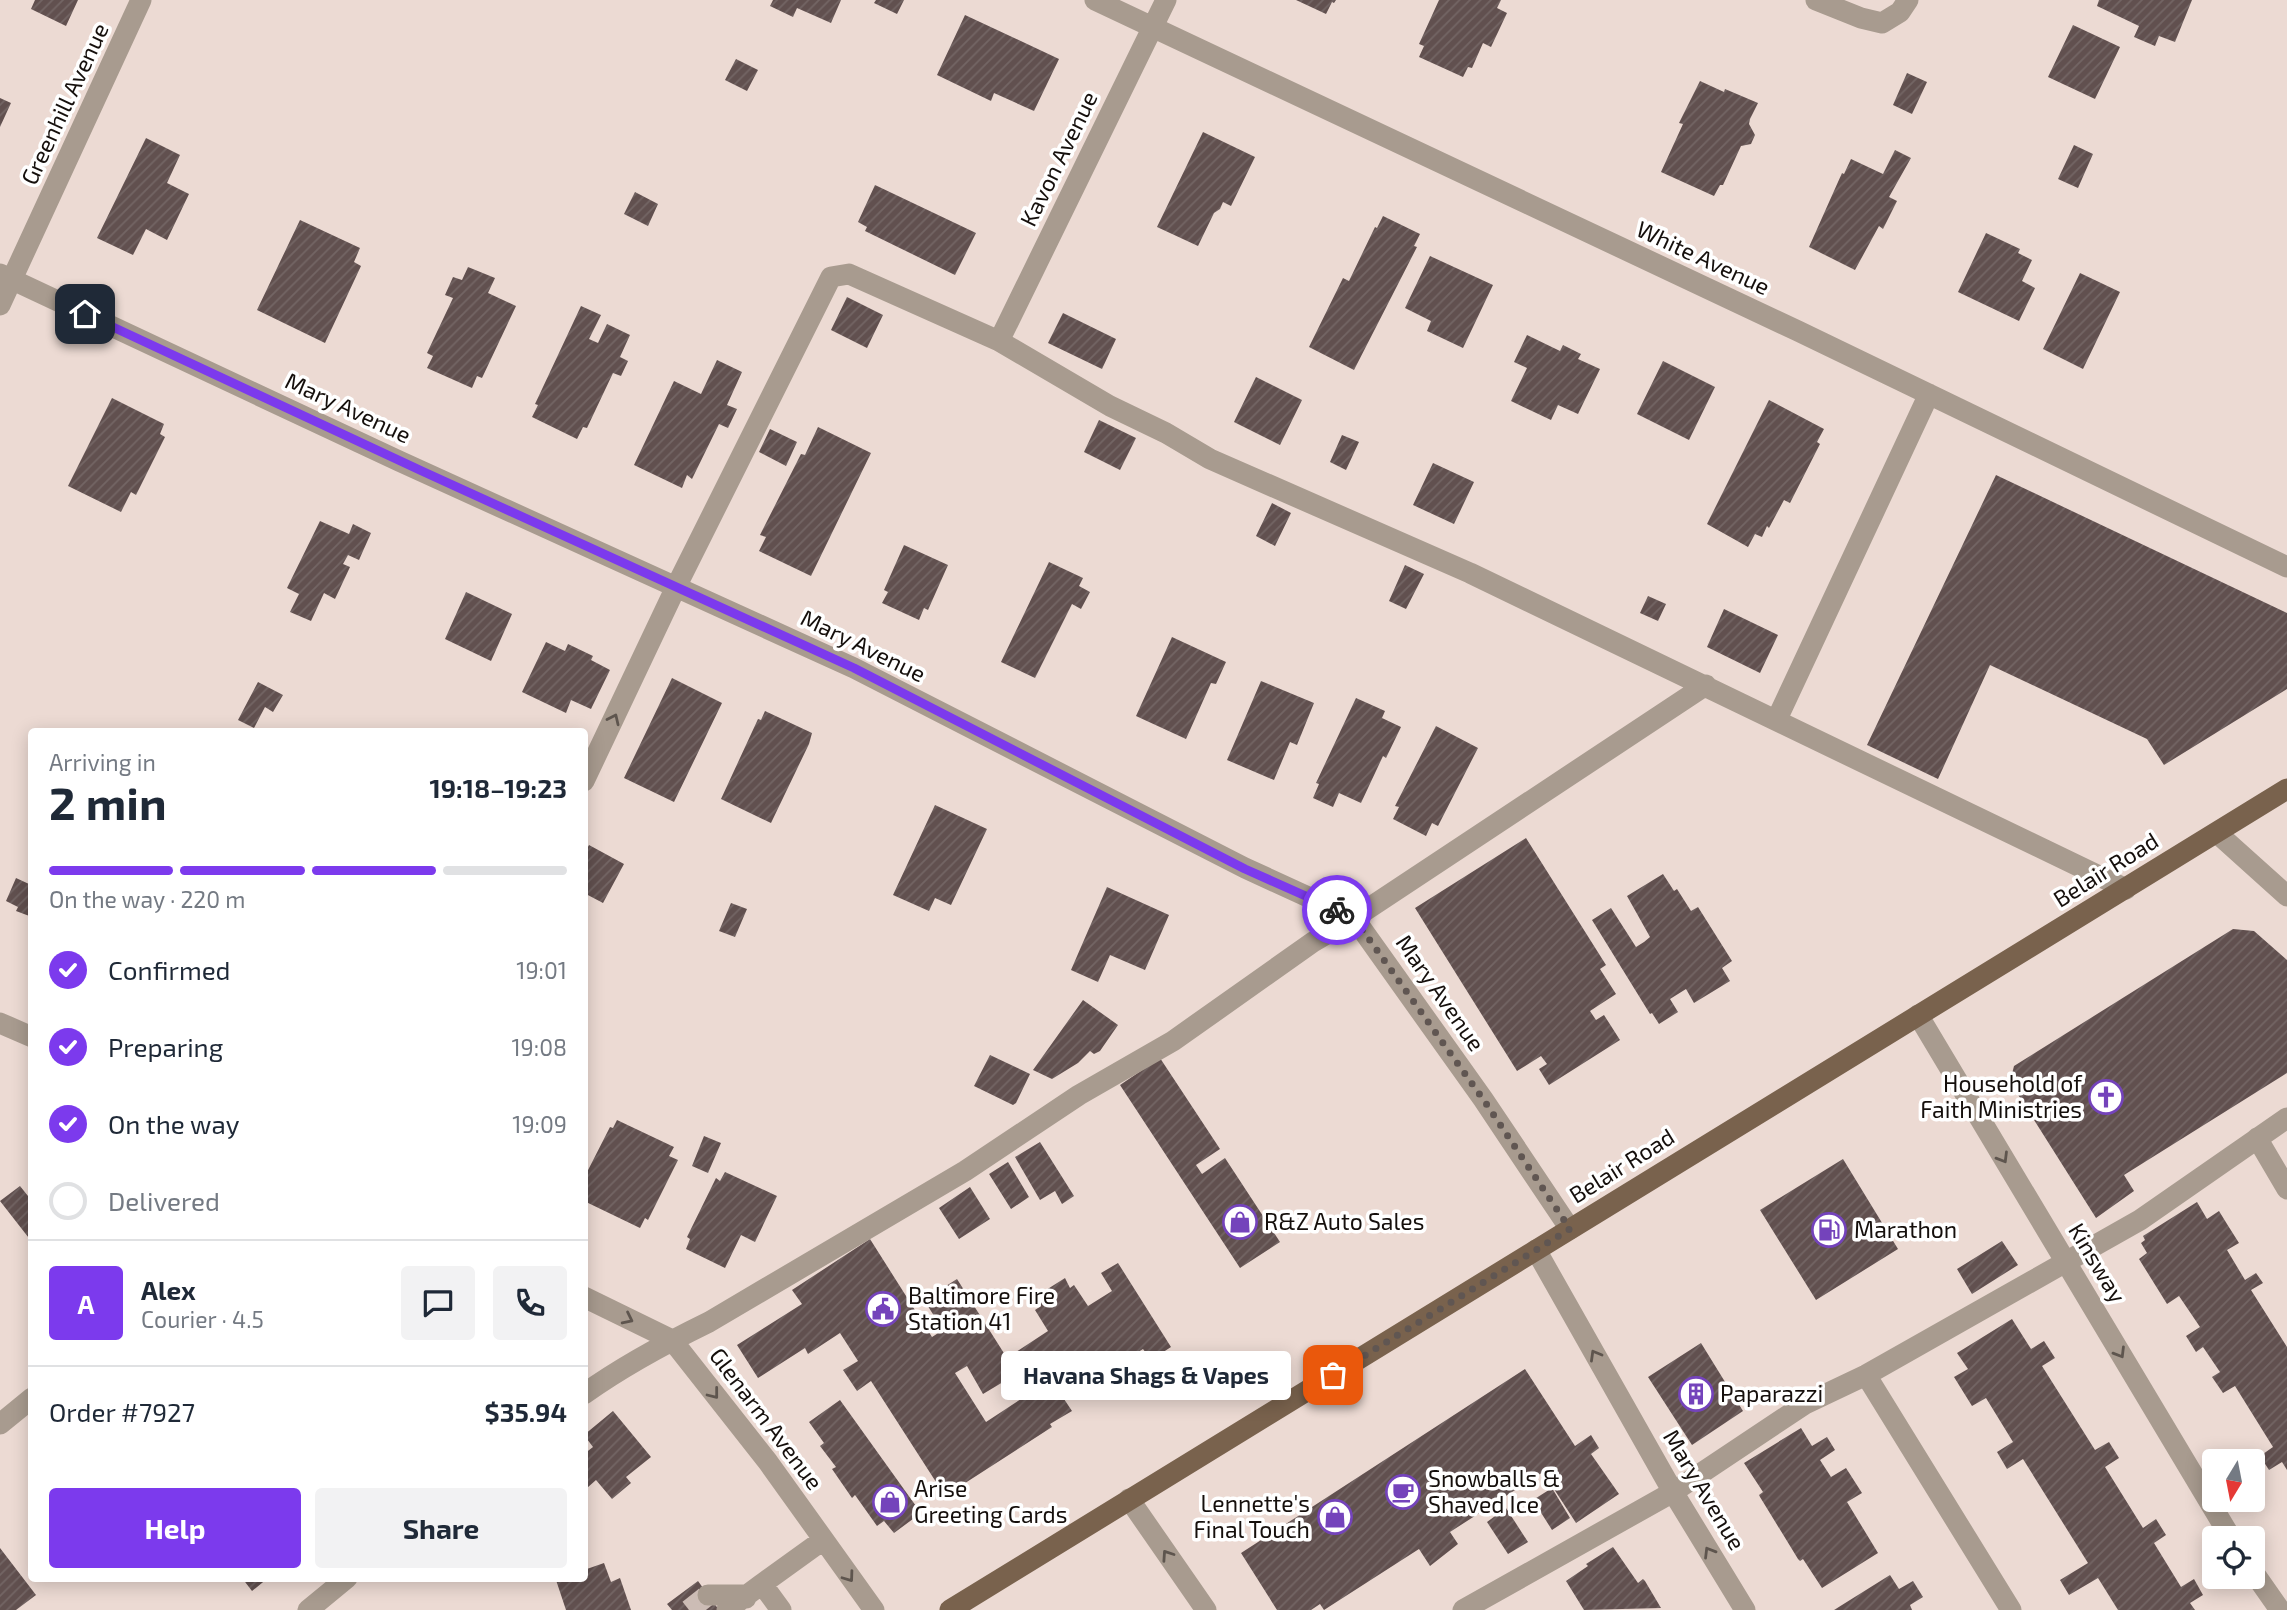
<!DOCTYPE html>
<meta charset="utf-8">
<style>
:root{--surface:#fff;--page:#f2f2f3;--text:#1f2937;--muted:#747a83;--line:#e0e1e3;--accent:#7c3aed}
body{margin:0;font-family:"Exo 2",sans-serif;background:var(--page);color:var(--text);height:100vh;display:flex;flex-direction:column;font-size:26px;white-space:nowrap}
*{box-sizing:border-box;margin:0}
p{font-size:23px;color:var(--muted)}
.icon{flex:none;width:38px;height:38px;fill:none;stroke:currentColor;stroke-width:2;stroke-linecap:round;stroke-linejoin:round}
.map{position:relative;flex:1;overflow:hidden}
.side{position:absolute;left:28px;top:728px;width:560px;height:854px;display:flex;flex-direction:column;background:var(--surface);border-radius:7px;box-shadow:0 4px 18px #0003}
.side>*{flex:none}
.needle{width:46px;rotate:190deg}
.tools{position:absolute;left:2202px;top:1449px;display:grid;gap:14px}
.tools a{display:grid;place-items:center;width:63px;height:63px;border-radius:7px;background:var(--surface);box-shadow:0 4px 18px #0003;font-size:35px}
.pin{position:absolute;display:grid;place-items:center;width:60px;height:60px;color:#fff;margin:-30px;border-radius:14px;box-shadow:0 4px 10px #0006}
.courier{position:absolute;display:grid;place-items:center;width:70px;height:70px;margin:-35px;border:5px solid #7c3aed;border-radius:50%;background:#fff;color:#222;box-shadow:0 2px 9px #0007}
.bubble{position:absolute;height:49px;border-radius:7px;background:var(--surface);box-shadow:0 4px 18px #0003;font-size:23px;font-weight:700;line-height:49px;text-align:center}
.summary em{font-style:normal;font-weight:700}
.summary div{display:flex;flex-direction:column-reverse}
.summary{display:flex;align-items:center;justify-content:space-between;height:119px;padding:0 21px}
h1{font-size:46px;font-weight:700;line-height:52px}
.bar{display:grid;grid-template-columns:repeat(4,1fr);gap:10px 7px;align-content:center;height:84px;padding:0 21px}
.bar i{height:9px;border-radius:5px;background:var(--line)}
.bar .active{background:var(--accent)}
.bar p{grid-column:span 4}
.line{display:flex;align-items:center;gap:18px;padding:0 21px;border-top:2px solid var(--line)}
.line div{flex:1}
.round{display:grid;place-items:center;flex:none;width:74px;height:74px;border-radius:7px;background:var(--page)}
ol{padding:0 21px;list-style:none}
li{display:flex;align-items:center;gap:21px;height:77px}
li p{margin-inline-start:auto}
li .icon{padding:7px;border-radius:50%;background:var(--accent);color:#fff;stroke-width:4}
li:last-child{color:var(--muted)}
li i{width:38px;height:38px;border:4px solid var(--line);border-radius:50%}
.cta{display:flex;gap:14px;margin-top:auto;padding:14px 21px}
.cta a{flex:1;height:80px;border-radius:7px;background:var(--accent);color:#fff;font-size:28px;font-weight:700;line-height:80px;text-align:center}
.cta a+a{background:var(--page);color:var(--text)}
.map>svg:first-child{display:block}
.building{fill:url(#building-hatch);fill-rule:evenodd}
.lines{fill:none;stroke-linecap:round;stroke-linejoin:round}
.minor-tunnel{stroke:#ccbcb5;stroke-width:21;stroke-dasharray:21 10;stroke-linecap:butt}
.minor{stroke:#a89b8f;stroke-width:21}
.major{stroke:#79624d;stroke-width:21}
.oneway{stroke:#5e554e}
.done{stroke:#605652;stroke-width:7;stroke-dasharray:0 12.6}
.route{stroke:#7c3aed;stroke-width:9}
.labels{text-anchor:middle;stroke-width:7;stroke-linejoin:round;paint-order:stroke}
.street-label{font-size:23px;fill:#150f0c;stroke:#fff}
.poi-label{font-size:23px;fill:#150f0c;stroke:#fff;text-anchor:start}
</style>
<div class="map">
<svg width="2287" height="1610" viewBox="0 0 2287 1610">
<defs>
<pattern id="building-hatch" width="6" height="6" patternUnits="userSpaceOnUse" patternTransform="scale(1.75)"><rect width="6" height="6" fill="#61504f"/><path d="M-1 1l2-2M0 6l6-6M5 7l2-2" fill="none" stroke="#736564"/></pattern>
</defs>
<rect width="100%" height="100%" fill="#ecdad3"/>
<!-- building -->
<path class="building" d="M35,0H78L66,26L31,9Z
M773,0H841L831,23L797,8L793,17L770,6Z
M876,0H904L897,14L874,3Z
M1296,0H1336L1334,3L1332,2L1326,14Z
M1439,0H1501L1497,8L1507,13L1491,47L1483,43L1472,68L1468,67L1463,77L1419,57L1424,46L1419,44Z
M2099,0H2192L2175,42L2159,36L2155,46L2134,37L2139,26L2097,6Z
M965,15L1059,59L1034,111L994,93L991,101L937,75Z
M2073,25L2120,47L2095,99L2048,77Z
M736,59L758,70L747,91L725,80Z
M1907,73L1927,82L1912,114L1893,105Z
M1700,81L1724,92L1725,89L1758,103L1750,119L1749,124L1755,135L1751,144L1741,146L1723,185H1720L1714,196L1661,172L1683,124L1679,123Z
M0,98L11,103L0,127Z
M1203,132L1255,157L1231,206L1223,202L1220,209L1214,213L1198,246L1157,227Z
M146,138L180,155L167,183L189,194L167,240L146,229L133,255L97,238Z
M2074,145L2093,154L2078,188L2058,179Z
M1895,150L1911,158L1889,197L1897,201L1883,229L1879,226L1855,270L1809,247L1842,173L1844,174L1851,159L1883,174Z
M875,185L976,233L955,275L865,231L867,227L858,222Z
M635,192L658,204L648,226L624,214Z
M1383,216L1420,234L1414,246L1417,247L1354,370L1309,347L1343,278L1349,281L1375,227L1377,228Z
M300,220L360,248L354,262L361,266L325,343L257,310Z
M1986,233L2020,249L2018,253L2032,260L2022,281L2035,288L2019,321L1958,292Z
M1430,256L1493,285L1463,348L1427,331L1431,321L1405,308Z
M468,267L495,278L488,293L516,306L482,378L477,376L472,388L427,368L433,356L427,353L453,298L445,295L453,277L462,280Z
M2080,273L2120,292L2083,369L2043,349Z
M847,297L883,315L867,348L831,330Z
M581,306L601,315L589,339L598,343L607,324L630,335L620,357L628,361L621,376L613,373L587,428L583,427L577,439L532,417L538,405L535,404Z
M1063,313L1116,339L1102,369L1048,343Z
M1527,335L1560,351L1563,345L1581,354L1578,359L1600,369L1578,414L1558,405L1551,420L1511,401L1527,368L1514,362Z
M717,360L742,372L727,405L737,409L728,428L719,424L692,479L687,475L682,488L634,465L674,381L701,394Z
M1663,361L1715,387L1689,440L1637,414Z
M1256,377L1302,400L1280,445L1234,422Z
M112,398L164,424L160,434L165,437L136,495L131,492L121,512L68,486Z
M1769,400L1824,429L1817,442L1820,444L1790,503L1784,500L1769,528L1767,526L1762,537L1755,534L1748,547L1707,524Z
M1099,420L1136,438L1120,470L1084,452Z
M818,427L871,453L811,576L759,551L766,537L760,535L801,454L805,455Z
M770,429L797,442L786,466L759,452Z
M1342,435L1359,442L1346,470L1330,462Z
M1433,463L1474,482L1454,524L1413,505Z
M1996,475L2287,613V689L2164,765L2147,739L1990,665L1938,779L1867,745Z
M1272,503L1291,513L1275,546L1256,536Z
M320,521L349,534L353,524L371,533L359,560L348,555L343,564L350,567L335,599L324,593L311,621L290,612L299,594L287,588Z
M904,545L948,565L928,610L924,608L919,620L882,603L888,592L884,590Z
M1049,562L1083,578L1079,586L1090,592L1081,609L1072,604L1035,678L1001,662Z
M1405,565L1424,574L1406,609L1389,601Z
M466,592L512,614L491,661L445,639Z
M1648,596L1666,604L1658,621L1640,613Z
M1724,609L1778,635L1760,673L1707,647Z
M1172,637L1226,662L1216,684L1211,683L1186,739L1136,716Z
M546,642L565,651L568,644L593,656L591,660L610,670L591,709L571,700L566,713L522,692Z
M672,678L722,703L674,802L624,778Z
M1261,681L1314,703L1297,745L1290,742L1274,780L1227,760Z
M258,682L283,695L273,712L265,707L254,728L238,720Z
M1356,698L1385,711L1382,718L1401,727L1386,758L1383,756L1361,803L1339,793L1333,807L1313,798L1319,784L1316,783Z
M765,711L812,733L809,744L771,823L721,799L758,719L761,720Z
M1436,726L1478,748L1438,826L1432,823L1426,836L1393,819L1399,807L1395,806Z
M935,805L987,829L951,905L935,898L929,911L893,895Z
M1526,838L1606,965L1600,969L1616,994L1590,1011L1596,1020L1604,1015L1620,1040L1549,1085L1539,1069L1547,1064L1541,1056L1517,1071L1415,908Z
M589,845L624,864L603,903L584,893V854Z
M1663,874L1674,891L1677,889L1691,911L1698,907L1732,961L1722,968L1730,981L1694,1003L1686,989L1670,999L1678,1012L1659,1024L1652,1013L1650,1014L1592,920L1611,908L1636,947L1644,942L1650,937L1627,896Z
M16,878L29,884L32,878V917L16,911L18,907L6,901Z
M1107,887L1169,915L1145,970L1110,955L1098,982L1071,970Z
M731,903L747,909L735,937L719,931Z
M2233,929L2254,931L2287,960V1073L2124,1175L2134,1191L2096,1218L2010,1082L2014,1066Z
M1083,1000L1118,1025L1100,1051L1094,1054L1090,1051L1078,1063L1052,1079L1033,1070Z
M990,1055L1030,1074L1016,1103L1013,1105L974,1086Z
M1160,1058L1220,1149L1196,1165L1202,1174L1225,1158L1280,1242L1240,1268L1120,1085Z
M617,1120L674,1147L669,1156L678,1160L648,1220L645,1218L640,1228L584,1201V1178L610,1127L613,1128Z
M704,1136L721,1143L708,1173L692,1166Z
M1040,1142L1074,1196L1062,1204L1055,1191L1040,1200L1015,1157Z
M1843,1159L1898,1249L1816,1300L1760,1210Z
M1008,1162L1029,1197L1011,1209L989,1174Z
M725,1172L777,1196L755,1242L741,1235L725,1268L686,1249L690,1239L687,1237L716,1178L720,1181Z
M20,1186L32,1201V1242L0,1201Z
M970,1187L990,1219L959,1239L939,1208Z
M2197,1202L2207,1219L2219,1211L2227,1224L2239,1243L2227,1250L2245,1280L2256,1273L2263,1283L2251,1290L2287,1347V1470L2282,1462L2269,1470L2260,1456L2273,1447L2235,1386L2223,1393L2212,1377L2220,1372L2203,1347L2196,1352L2186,1336L2200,1327L2179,1296L2167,1304L2139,1259L2147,1253L2141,1243L2145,1240L2143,1236Z
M870,1239L932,1337L943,1330L924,1300L957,1279L1007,1358L1048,1331L1035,1310L1041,1306L1035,1297L1065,1278L1070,1288L1074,1285L1088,1306L1112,1291L1101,1273L1118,1263L1171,1347L1151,1360L1143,1349L1130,1357L1119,1364L1127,1375L1094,1397L1086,1385L1064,1399L1072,1411L1050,1424L1052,1427L945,1496L871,1381L857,1391L843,1370L858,1361L840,1333L808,1354L805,1348L758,1378L737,1345L802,1304L792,1290ZM967,1366L983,1394L1018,1373L1030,1393L986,1422L955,1373Z
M2002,1241L2018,1265L1972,1294L1957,1269Z
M2012,1319L2031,1349L2044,1341L2055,1358L2042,1366L2095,1450L2109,1442L2119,1458L2105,1467L2143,1528L2156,1519L2166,1535L2154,1543L2181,1587L2194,1579L2203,1595L2190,1603L2195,1610H2118L2098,1578L2069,1595L2060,1580L2088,1563L2023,1459L2007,1469L1997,1452L2013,1442L1986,1398L1972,1406L1954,1377L1968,1369L1957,1353Z
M1701,1343L1743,1411L1692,1445L1648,1377Z
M1525,1369L1575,1446L1591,1435L1599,1448L1591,1454L1619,1494L1576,1523L1543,1472L1450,1532L1458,1544L1430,1566L1419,1549L1324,1610L1320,1604L1311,1610H1277L1241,1553Z
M840,1400L921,1513L894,1533L884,1521L877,1526L855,1495L852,1498L832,1469L836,1467L820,1446L824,1443L809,1422Z
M613,1411L651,1457L626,1477L631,1483L612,1499L596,1480L587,1488L584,1485V1454L593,1447L584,1435Z
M1801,1428L1812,1446L1827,1437L1835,1450L1820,1460L1831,1477L1846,1468L1862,1493L1847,1502L1878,1553L1822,1588L1803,1559L1800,1561L1798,1559L1760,1497L1759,1495L1763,1492L1744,1463Z
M1552,1488L1570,1518L1552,1530L1533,1500Z
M1506,1508L1528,1542L1508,1554L1487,1522Z
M1613,1547L1638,1583L1643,1579L1645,1581L1661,1608L1584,1610L1566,1581L1588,1566L1586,1564Z
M0,1548L36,1595L16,1610H0Z
M604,1563L611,1582L620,1578L631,1610H566L556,1580L584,1578V1570Z
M1890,1575L1899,1589L1913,1581L1923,1597L1910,1605L1912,1610H1834Z
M242,1578H268L252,1591Z
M698,1581L719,1610H672L667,1604Z"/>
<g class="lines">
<!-- minor-tunnel -->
<path class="minor-tunnel" d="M689,1610L708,1595"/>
<!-- minor -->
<path class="minor" d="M1095,0L1798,331L2287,567
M1816,0L1861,18L1882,23L1900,12L1908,0
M0,274L399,461L854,668L1245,868L1354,918L1483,1099L1570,1229
M0,305L141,0
M999,341L1166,0
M1777,719L1929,394
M584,781L676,587L831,277L849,274L999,341L1110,406L1166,433L1210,459L1470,573L2126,889
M2217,833L2287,896
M1918,1015L2231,1538
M0,1023L32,1037
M2257,1138L2287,1189
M1536,1250L1673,1492L1745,1610
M584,1297L672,1340L768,1462L874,1610
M1866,1375L2011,1610
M584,1394C623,1366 666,1343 709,1322L965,1171L1079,1095L1173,1041L1313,942L1354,918L1706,685
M0,1424L32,1398
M1129,1499L1206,1610
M2252,1570L2280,1610
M762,1584L823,1540
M708,1595H747L746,1598
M308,1610L347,1578
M727,1610L762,1584L781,1610
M1463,1610L1673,1492L1805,1404L1866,1375L2140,1220L2287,1118"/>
<!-- major -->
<path class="major" d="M950,1610L2287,789"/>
</g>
<!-- one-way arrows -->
<defs><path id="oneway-chevron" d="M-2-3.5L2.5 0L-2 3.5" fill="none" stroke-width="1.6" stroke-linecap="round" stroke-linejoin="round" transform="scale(1.75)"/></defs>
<g class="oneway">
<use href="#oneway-chevron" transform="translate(614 719) rotate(-65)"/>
<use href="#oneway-chevron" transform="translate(2003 1158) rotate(59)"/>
<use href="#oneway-chevron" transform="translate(628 1319) rotate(26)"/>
<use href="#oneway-chevron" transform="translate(2120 1353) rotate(59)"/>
<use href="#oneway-chevron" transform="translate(1595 1355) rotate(-120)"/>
<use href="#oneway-chevron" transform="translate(714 1394) rotate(52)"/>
<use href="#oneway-chevron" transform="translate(1709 1552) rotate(-121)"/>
<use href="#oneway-chevron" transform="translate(1167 1555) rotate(-124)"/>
<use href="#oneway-chevron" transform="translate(849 1577) rotate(54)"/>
</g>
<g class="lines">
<!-- done -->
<path class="done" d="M1333,1375L1570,1229L1483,1099L1354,918L1337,910"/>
<!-- route -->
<path class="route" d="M85,314L424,472L854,668L1245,869L1337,910"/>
</g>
<!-- icons -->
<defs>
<g id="church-ring" transform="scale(1.75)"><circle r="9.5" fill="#fff" stroke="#7443bb" stroke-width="1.5"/><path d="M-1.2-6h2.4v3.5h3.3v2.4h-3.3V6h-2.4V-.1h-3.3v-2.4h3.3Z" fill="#7443bb"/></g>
<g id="shop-ring" transform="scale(1.75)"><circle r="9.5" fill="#fff" stroke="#7443bb" stroke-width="1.5"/><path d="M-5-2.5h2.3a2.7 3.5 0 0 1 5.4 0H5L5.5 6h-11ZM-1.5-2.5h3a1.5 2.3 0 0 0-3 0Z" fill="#7443bb"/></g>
<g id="fuel-ring" transform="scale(1.75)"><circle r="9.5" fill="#fff" stroke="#7443bb" stroke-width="1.5"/><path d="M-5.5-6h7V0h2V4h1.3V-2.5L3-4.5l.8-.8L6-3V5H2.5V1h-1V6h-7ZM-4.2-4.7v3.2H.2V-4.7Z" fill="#7443bb"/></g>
<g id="civic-ring" transform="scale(1.75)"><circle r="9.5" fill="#fff" stroke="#7443bb" stroke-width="1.5"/><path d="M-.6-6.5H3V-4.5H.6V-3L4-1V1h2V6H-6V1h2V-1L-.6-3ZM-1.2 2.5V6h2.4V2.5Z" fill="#7443bb"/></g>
<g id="building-ring" transform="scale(1.75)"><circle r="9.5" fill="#fff" stroke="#7443bb" stroke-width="1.5"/><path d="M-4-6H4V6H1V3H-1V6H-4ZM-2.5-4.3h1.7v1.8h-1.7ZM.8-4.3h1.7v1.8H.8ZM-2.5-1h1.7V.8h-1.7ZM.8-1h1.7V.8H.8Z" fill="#7443bb"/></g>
<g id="cafe-ring" transform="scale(1.75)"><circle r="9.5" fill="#fff" stroke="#7443bb" stroke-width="1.5"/><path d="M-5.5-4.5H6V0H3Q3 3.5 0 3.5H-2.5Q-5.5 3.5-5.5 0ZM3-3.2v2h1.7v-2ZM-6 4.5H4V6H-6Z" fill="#7443bb"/></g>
</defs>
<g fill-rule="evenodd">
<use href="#church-ring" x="2106" y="1097"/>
<use href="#shop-ring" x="1240" y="1222"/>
<use href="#fuel-ring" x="1829" y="1230"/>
<use href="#civic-ring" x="883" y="1309"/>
<use href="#building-ring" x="1696" y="1394"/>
<use href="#cafe-ring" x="1403" y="1492"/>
<use href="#shop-ring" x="890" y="1502"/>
<use href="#shop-ring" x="1335" y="1517"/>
</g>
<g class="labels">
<!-- street labels -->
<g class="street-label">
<text transform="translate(65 104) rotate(-65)" y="8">Greenhill Avenue</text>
<text transform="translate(1059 159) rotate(-64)" y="8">Kavon Avenue</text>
<text transform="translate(1703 258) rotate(25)" y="8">White Avenue</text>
<text transform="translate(348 408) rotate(25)" y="8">Mary Avenue</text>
<text transform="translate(863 646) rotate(26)" y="8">Mary Avenue</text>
<text transform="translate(2106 870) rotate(-32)" y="8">Belair Road</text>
<text transform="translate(1440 993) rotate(55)" y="8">Mary Avenue</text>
<text transform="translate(1622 1166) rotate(-32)" y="8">Belair Road</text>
<text transform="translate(2097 1263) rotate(59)" y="8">Kinsway</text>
<text transform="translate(766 1419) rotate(53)" y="8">Glenarm Avenue</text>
<text transform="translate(1704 1490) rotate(59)" y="8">Mary Avenue</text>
</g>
<!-- poi labels -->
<g class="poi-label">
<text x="2082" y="1092" text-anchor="end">Household of<tspan x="2082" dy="26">Faith Ministries</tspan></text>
<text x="1264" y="1230">R&amp;Z Auto Sales</text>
<text x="1854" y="1238">Marathon</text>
<text x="908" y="1304">Baltimore Fire<tspan x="908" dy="26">Station 41</tspan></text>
<text x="1720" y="1402">Paparazzi</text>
<text x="1428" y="1487">Snowballs &amp;<tspan x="1428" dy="26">Shaved Ice</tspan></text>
<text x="914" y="1497">Arise<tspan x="914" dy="26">Greeting Cards</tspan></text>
<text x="1310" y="1512" text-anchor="end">Lennette's<tspan x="1310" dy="26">Final Touch</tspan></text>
</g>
</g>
</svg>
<div class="tools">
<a><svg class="needle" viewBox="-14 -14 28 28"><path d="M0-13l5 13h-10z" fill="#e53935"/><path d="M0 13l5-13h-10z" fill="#747a83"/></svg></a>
<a><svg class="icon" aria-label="locate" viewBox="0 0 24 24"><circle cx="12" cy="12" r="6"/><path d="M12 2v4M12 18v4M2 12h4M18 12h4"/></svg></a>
</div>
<div class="pin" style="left:1333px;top:1375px;background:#ea580c"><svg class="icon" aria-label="bag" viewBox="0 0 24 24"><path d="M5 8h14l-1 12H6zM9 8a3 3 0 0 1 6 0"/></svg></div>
<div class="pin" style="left:85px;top:314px;background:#1f2937"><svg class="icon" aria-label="home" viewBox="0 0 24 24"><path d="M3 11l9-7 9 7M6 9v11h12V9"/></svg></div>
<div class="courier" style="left:1337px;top:910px"><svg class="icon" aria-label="bike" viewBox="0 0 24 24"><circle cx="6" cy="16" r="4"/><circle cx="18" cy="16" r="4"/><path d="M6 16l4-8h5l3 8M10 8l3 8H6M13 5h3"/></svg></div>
<div class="bubble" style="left:1001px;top:1351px;width:290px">Havana Shags &amp; Vapes</div>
<section class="side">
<div class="summary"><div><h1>2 min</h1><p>Arriving in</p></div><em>19:18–19:23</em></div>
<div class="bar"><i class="active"></i><i class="active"></i><i class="active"></i><i></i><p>On the way · 220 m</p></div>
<ol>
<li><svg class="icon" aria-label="check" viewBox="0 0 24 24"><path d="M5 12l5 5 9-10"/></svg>Confirmed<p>19:01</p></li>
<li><svg class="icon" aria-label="check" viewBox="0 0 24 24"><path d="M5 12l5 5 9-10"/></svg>Preparing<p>19:08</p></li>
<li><svg class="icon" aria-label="check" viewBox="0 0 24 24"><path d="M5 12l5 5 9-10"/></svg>On the way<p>19:09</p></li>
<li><i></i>Delivered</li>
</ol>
<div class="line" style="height:126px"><b class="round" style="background:var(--accent);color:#fff">A</b><div><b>Alex</b><p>Courier · 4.5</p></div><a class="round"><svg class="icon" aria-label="chat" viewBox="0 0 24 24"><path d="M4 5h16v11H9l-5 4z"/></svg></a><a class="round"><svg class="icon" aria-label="phone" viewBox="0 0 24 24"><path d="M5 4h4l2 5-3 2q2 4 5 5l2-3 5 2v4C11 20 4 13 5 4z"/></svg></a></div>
<div class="line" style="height:91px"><div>Order #7927</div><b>$35.94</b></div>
<div class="cta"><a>Help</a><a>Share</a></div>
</section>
</div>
